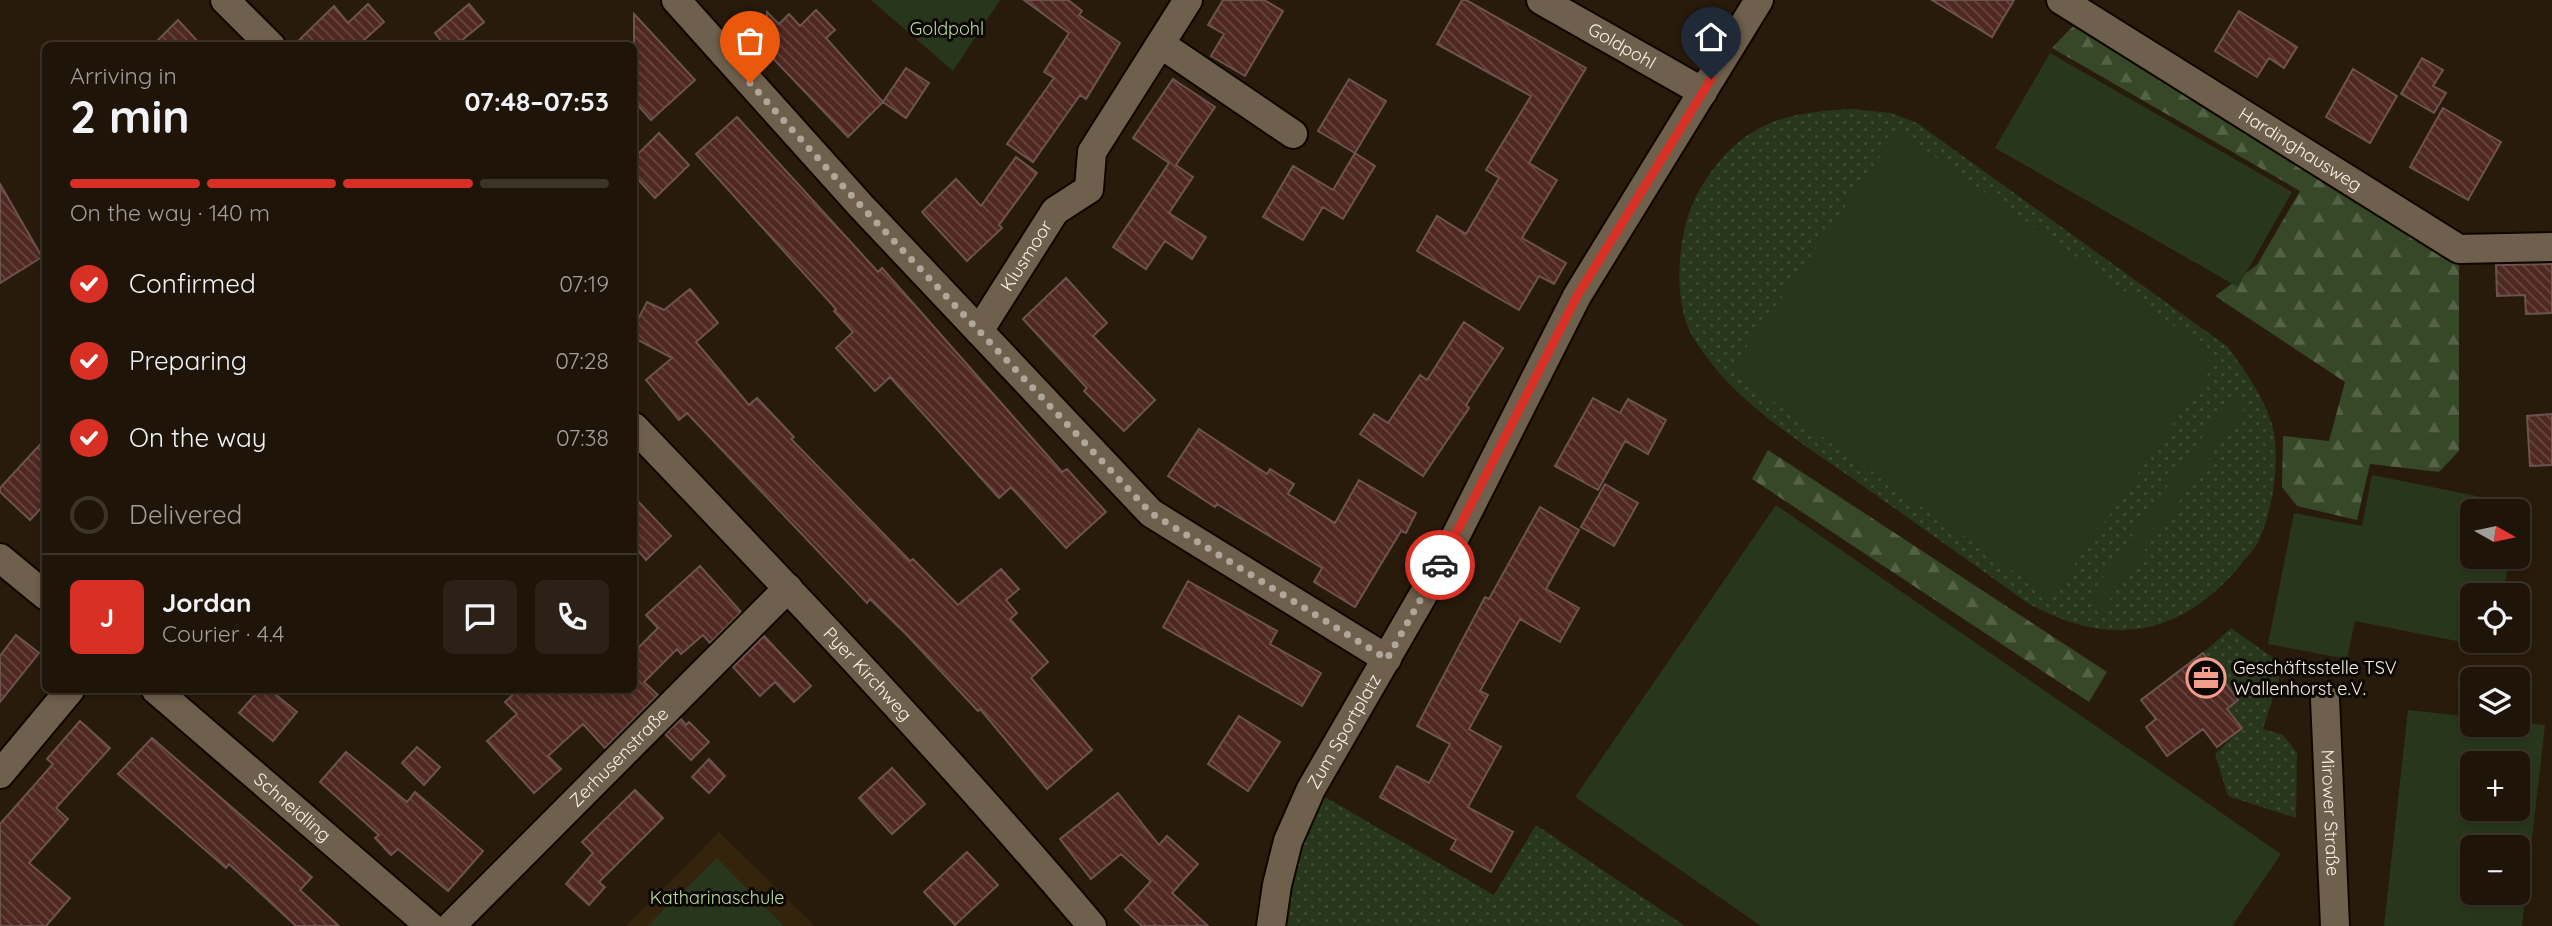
<!DOCTYPE html>
<meta charset="utf-8">
<style>
:root{--surface:#1e1408;--page:#2b2116;--text:#f1f3f6;--muted:#a19e9c;--line:#3c3329;--accent:#d93025}
body{margin:0;font-family:Quicksand,sans-serif;background:var(--page);color:var(--text);height:100vh;display:flex;flex-direction:column;font-size:26px;white-space:nowrap}
*{box-sizing:border-box;margin:0}
p{font-size:23px;color:var(--muted)}
.icon{flex:none;width:38px;height:38px;fill:none;stroke:currentColor;stroke-width:2;stroke-linecap:round;stroke-linejoin:round}
.map{position:relative;flex:1;overflow:hidden}
.sheet{position:absolute;left:42px;top:42px;width:595px;height:651px;display:flex;flex-direction:column;background:var(--surface);border-radius:10px;box-shadow:0 4px 10px #0003,0 0 0 2px var(--line)}
.sheet>*{flex:none}
.needle{width:46px;rotate:99deg}
.fabs{position:absolute;left:2460px;top:499px;display:grid;gap:14px}
.fabs a{display:grid;place-items:center;width:70px;height:70px;border-radius:10px;background:var(--surface);box-shadow:0 4px 10px #0003,0 0 0 2px var(--line);font-size:35px}
.pin{position:absolute;display:grid;place-items:center;width:60px;height:60px;color:#fff;margin:-72px -30px;border-radius:50% 50% 50% 0;rotate:-45deg;box-shadow:0 0 7px #0007}
.pin .icon{rotate:45deg}
.courier{position:absolute;display:grid;place-items:center;width:70px;height:70px;margin:-35px;border:5px solid #d93025;border-radius:50%;background:#fff;color:#222;box-shadow:0 2px 9px #0007}
.headline em{font-style:normal;font-weight:700}
.headline div{display:flex;flex-direction:column-reverse}
.headline{display:flex;align-items:center;justify-content:space-between;height:119px;padding:0 28px}
h1{font-size:46px;font-weight:700;line-height:52px}
.bar{display:grid;grid-template-columns:repeat(4,1fr);gap:10px 7px;align-content:center;height:84px;padding:0 28px}
.bar i{height:9px;border-radius:5px;background:var(--line)}
.bar .on{background:var(--accent)}
.bar p{grid-column:span 4}
.line{display:flex;align-items:center;gap:18px;padding:0 28px;border-top:2px solid var(--line)}
.line div{flex:1}
.round{display:grid;place-items:center;flex:none;width:74px;height:74px;border-radius:10px;background:var(--page)}
ol{padding:0 28px;list-style:none}
li{display:flex;align-items:center;gap:21px;height:77px}
li p{margin-inline-start:auto}
li .icon{padding:7px;border-radius:50%;background:var(--accent);color:#fff;stroke-width:4}
li:last-child{color:var(--muted)}
li i{width:38px;height:38px;border:4px solid var(--line);border-radius:50%}
.map>svg:first-child{display:block}
.built{fill:#34230d}
.grass{fill:url(#grass-dots)}
.forest{fill:url(#forest-firs)}
.park{fill:#28371c;fill-rule:evenodd}
.building{fill:url(#building-back-hatch);stroke:#6c534f;stroke-width:2}
.lines{fill:none;stroke-linecap:round;stroke-linejoin:round}
.street-casing{stroke:#100600;stroke-width:32}
.street{stroke:#6f604d;stroke-width:28}
.done{stroke:#b0a69a;stroke-width:7;stroke-dasharray:0 12.6}
.route{stroke:#d93025;stroke-width:9}
.labels{text-anchor:middle;stroke-width:6;stroke-linejoin:round;paint-order:stroke}
.park-label{font-size:18px;fill:#bbdea2;stroke:#0d0703}
.street-label{font-size:18px;fill:#faf1e7;stroke:#0d0703}
.poi-label{font-size:18px;fill:#faf1e7;stroke:#0d0703;text-anchor:start}
</style>
<div class="map">
<svg width="2552" height="926" viewBox="0 0 2552 926">
<defs>
<pattern id="grass-dots" width="8" height="8" patternUnits="userSpaceOnUse" patternTransform="scale(1.75)"><rect width="8" height="8" fill="#28371c"/><path d="M2 2h.1M6 6h.1" fill="none" stroke="#3d4b32" stroke-width="1.8" stroke-linecap="round"/></pattern>
<pattern id="forest-firs" width="22" height="20" patternUnits="userSpaceOnUse" patternTransform="scale(1.75)"><rect width="22" height="20" fill="#364827"/><path d="M5 1l3.5 6h-7zM16 11l3.5 6h-7z" fill="#546346"/></pattern>
<pattern id="building-back-hatch" width="6" height="6" patternUnits="userSpaceOnUse" patternTransform="scale(1.75)"><rect width="6" height="6" fill="#4e2821"/><path d="M-1 5l2 2M0 0l6 6M5-1l2 2" fill="none" stroke="#684841"/></pattern>
</defs>
<rect width="100%" height="100%" fill="#281b0b"/>
<!-- built -->
<path class="built" d="M719,832L815,926H626Z"/>
<!-- grass -->
<path class="grass" d="M1852,109L1891,113L1917,123L2228,347C2244,370 2262,394 2271,421C2282,456 2273,514 2256,546C2252,552 2246,557 2242,563C2213,599 2174,628 2126,630C2090,632 2060,620 2029,604C1972,563 1914,522 1856,481C1798,440 1733,402 1694,339C1671,302 1677,228 1699,191C1737,126 1779,112 1852,109Z
M2231,628L2283,665L2263,729L2283,735L2297,753L2296,818L2228,796L2215,754L2242,728L2227,709L2238,700L2203,653Z
M1311,789L1494,895L1536,825L1685,926H1271Z"/>
<!-- forest -->
<path class="forest" d="M2087,16L2459,249V451L2439,472L2370,464L2357,520L2297,506L2282,487L2283,436L2329,441L2345,382L2215,296L2257,265L2300,191L2052,48L2069,30Z
M1768,450L2107,672L2089,702L1752,479Z"/>
<!-- park -->
<path class="park" d="M871,0H1000L953,71Z
M2050,53L2292,192L2238,287L1995,148Z
M1898,131L2219,358L2051,598L1730,371Z
M2232,395L2247,405L2104,608L2089,597Z
M2372,475L2521,505L2518,517V511H2473V556L2510,557L2503,595H2473V640L2494,641L2492,648L2355,621L2347,659L2268,644L2294,513L2362,526Z
M1776,505L2281,854L2232,926H1761L1575,797Z
M2408,710L2473,717V724H2518V722L2545,725L2522,926H2384ZM2518,763V808H2473V763ZM2518,847V892H2473V847Z
M717,858L784,926H647Z"/>
<!-- building -->
<path class="building" d="M1024,0H1068L1082,11L1079,15L1120,43L1086,99L1080,95L1033,162L1007,144L1054,78L1044,72L1069,33Z
M1223,0H1264L1283,11L1245,76L1211,56L1224,34L1208,25Z
M1462,0H1466L1586,68L1529,163L1557,180L1522,238L1566,263L1554,284L1539,276L1519,310L1417,251L1437,216L1466,234L1499,178L1486,170L1531,96L1437,44Z
M1932,0H2014L1992,37Z
M368,4L384,22L363,41L366,46H293L334,6L348,23Z
M469,4L484,22L455,46H445L435,33Z
M816,10L835,30L826,38L883,102L848,137L764,49L767,12L779,24L789,14L800,26Z
M2239,11L2297,47L2284,68L2269,58L2257,77L2215,51Z
M634,14L695,80L651,120L634,101Z
M178,20L202,46H152Z
M2422,58L2443,70L2433,86L2446,93L2434,113L2401,94Z
M906,68L929,83L906,118L883,102Z
M2353,69L2397,96L2370,143L2326,117Z
M1173,79L1215,107L1176,165L1193,177L1169,213L1206,237L1192,259L1165,241L1146,269L1113,247L1169,163L1133,138Z
M1349,79L1386,101L1355,153L1318,131Z
M2443,108L2501,142L2468,200L2410,167Z
M737,117L878,272L882,268L1062,472L1067,469L1106,512L1066,548L1011,487L999,498L890,377L875,391L836,348L853,332L834,311L836,309L696,154Z
M659,133L689,165L655,198L634,175V158Z
M1355,153L1375,166L1343,219L1323,207L1303,240L1263,217L1293,166L1333,190Z
M1016,157L1037,173L999,225L1002,228L967,261L922,212L956,179L981,206Z
M0,184L42,257L0,283Z
M2552,264V313L2526,314L2525,295L2497,296L2496,265Z
M1066,278L1107,323L1093,336L1155,400L1124,431L1084,391L1087,388L1023,319Z
M690,289L718,323L696,342L749,405L757,398L794,437L791,439L910,561L913,559L958,605L1001,569L1019,589L1006,600L1017,613L1010,619L1048,662L1031,678L1092,750L1047,789L980,709L978,711L906,634L870,599L867,603L687,413L679,420L646,380L672,358L634,338V327L647,302L664,310Z
M1464,322L1503,348L1466,405L1469,408L1423,476L1360,434L1374,414L1388,423L1420,375L1427,380Z
M1593,398L1620,413L1628,399L1666,420L1648,454L1625,441L1598,490L1555,466Z
M2552,414V465L2530,466L2527,416Z
M1199,429L1267,474L1270,469L1294,484L1288,494L1335,523L1359,480L1416,513L1406,533L1401,531L1355,607L1314,582L1322,568L1217,504L1215,507L1168,476Z
M46,438V503L30,520L0,492V488Z
M1605,484L1638,503L1614,546L1581,527Z
M634,497L671,536L646,560L634,546Z
M1540,507L1579,530L1546,589L1579,608L1560,642L1520,619L1480,691L1488,695L1469,729L1501,747L1468,807L1513,832L1491,872L1451,849L1456,840L1380,797L1397,766L1429,783L1450,744L1417,726L1485,597L1489,599Z
M700,566L741,612L710,643L703,635L681,654L677,649L644,682L658,695L605,748L583,724L548,756L561,769L534,793L487,741L517,714L505,702L518,690H634V652L658,628L646,615Z
M1188,581L1277,631L1270,644L1321,673L1302,706L1163,627Z
M16,635L39,653L0,702V656Z
M764,636L811,686L794,702L775,682L760,696L733,667Z
M2203,653L2238,700L2227,709L2242,728L2217,747L2203,729L2167,756L2146,727L2156,719L2141,700Z
M259,690H270L297,712L273,741L239,713Z
M1239,716L1280,742L1248,791L1208,764Z
M681,719L686,725L689,722L709,742L691,760L665,734Z
M80,721L110,748L56,808L68,819L29,863L70,898L46,926H0V824L53,764L47,759Z
M152,738L312,877L300,890L339,926H296L229,864L226,868L118,774Z
M417,747L440,767L424,785L402,763Z
M346,752L407,802L415,792L483,851L448,891L398,849L391,855L375,838L379,835L320,782Z
M709,759L725,776L709,793L692,777Z
M892,768L925,804L892,834L859,798Z
M635,790L663,818L599,882L605,887L589,905L566,884L593,853L582,842Z
M1118,793L1159,845L1167,836L1198,864L1172,893L1208,926H1142L1125,910L1151,881L1121,854L1091,879L1060,839Z
M967,852L998,885L955,925L924,892Z"/>
<g class="lines">
<!-- street casing -->
<g class="street-casing">
<g id="street">
<path d="M225,0L271,46"/>
<path d="M676,0L861,206L1151,513L1387,659"/>
<path id="s1" d="M1541,0L1703,92"/>
<path id="s2" d="M2061,0L2459,249L2552,247"/>
<path d="M1162,45L1293,134"/>
<path id="s3" d="M979,331L1055,211L1089,189L1092,152L1188,0"/>
<path id="s4" d="M634,427C790,590 946,754 1092,926"/>
<path d="M0,558L46,596"/>
<path id="s5" d="M156,690L430,926"/>
<path id="s6" d="M2325,699L2335,926"/>
<path d="M0,774L70,690"/>
<path id="s7" d="M451,926L788,588"/>
<path id="s8" d="M1271,926L1277,885L1288,841L1311,789L1445,557L1577,296L1759,0"/>
</g>
</g>
<!-- street -->
<use href="#street" class="street"/>
</g>
<g class="lines">
<!-- done -->
<path class="done" d="M750,83L861,206L1151,513L1387,659L1440,565"/>
<!-- route -->
<path class="route" d="M1440,565L1577,296L1711,79"/>
</g>
<!-- icons -->
<defs>
<g id="office-ring" transform="scale(2.0125)"><circle r="9.5" fill="#0d0703" stroke="#f49d8b" stroke-width="1.5"/><path d="M-6-3h4V-5.5h4V-3h4V5H-6ZM-1-4.5V-3h2v-1.5ZM-6 0V1H6V0Z" fill="#f49d8b"/></g>
</defs>
<g fill-rule="evenodd">
<use href="#office-ring" x="2206" y="678"/>
</g>
<g class="labels">
<!-- park labels -->
<g class="park-label">
<text x="947" y="35">Goldpohl</text>
<text x="717" y="904">Katharinaschule</text>
</g>
<!-- street labels -->
<g class="street-label">
<text dy="6" stroke="none"><textPath href="#s1" startOffset="93">Goldpohl</textPath></text>
<text dy="6" stroke="none"><textPath href="#s2" startOffset="282">Hardinghausweg</textPath></text>
<text dy="6" stroke="none"><textPath href="#s3" startOffset="89">Klusmoor</textPath></text>
<text dy="6" stroke="none"><textPath href="#s4" startOffset="340">Pyer Kirchweg</textPath></text>
<text dy="6" stroke="none"><textPath href="#s8" startOffset="210">Zum Sportplatz</textPath></text>
<text dy="6" stroke="none"><textPath href="#s7" startOffset="238">Zerhusenstraße</textPath></text>
<text dy="6" stroke="none"><textPath href="#s5" startOffset="180">Schneidling</textPath></text>
<text dy="6" stroke="none"><textPath href="#s6" startOffset="114">Mirower Straße</textPath></text>
</g>
<!-- poi labels -->
<g class="poi-label">
<text x="2233" y="674">Geschäftsstelle TSV<tspan x="2233" dy="21">Wallenhorst e.V.</tspan></text>
</g>
</g>
</svg>
<div class="fabs">
<a><svg class="needle" viewBox="-14 -14 28 28"><path d="M0-13l5 13h-10z" fill="#e53935"/><path d="M0 13l5-13h-10z" fill="#a19e9c"/></svg></a>
<a><svg class="icon" aria-label="locate" viewBox="0 0 24 24"><circle cx="12" cy="12" r="6"/><path d="M12 2v4M12 18v4M2 12h4M18 12h4"/></svg></a>
<a><svg class="icon" aria-label="layers" viewBox="0 0 24 24"><path d="M12 4l9 5-9 5-9-5zM3 14l9 5 9-5"/></svg></a>
<a>+</a>
<a>−</a>
</div>
<div class="pin" style="left:750px;top:83px;background:#ea580c"><svg class="icon" aria-label="bag" viewBox="0 0 24 24"><path d="M5 8h14l-1 12H6zM9 8a3 3 0 0 1 6 0"/></svg></div>
<div class="pin" style="left:1711px;top:79px;background:#1f2937"><svg class="icon" aria-label="home" viewBox="0 0 24 24"><path d="M3 11l9-7 9 7M6 9v11h12V9"/></svg></div>
<div class="courier" style="left:1440px;top:565px"><svg class="icon" aria-label="car" viewBox="0 0 24 24"><path d="M5 17H2v-5l4-1 3-4h7l3 4 3 1v5h-3M9 17h6M6 11h13"/><circle cx="7" cy="17" r="2"/><circle cx="17" cy="17" r="2"/></svg></div>
<section class="sheet">
<div class="headline"><div><h1>2 min</h1><p>Arriving in</p></div><em>07:48–07:53</em></div>
<div class="bar"><i class="on"></i><i class="on"></i><i class="on"></i><i></i><p>On the way · 140 m</p></div>
<ol>
<li><svg class="icon" aria-label="check" viewBox="0 0 24 24"><path d="M5 12l5 5 9-10"/></svg>Confirmed<p>07:19</p></li>
<li><svg class="icon" aria-label="check" viewBox="0 0 24 24"><path d="M5 12l5 5 9-10"/></svg>Preparing<p>07:28</p></li>
<li><svg class="icon" aria-label="check" viewBox="0 0 24 24"><path d="M5 12l5 5 9-10"/></svg>On the way<p>07:38</p></li>
<li><i></i>Delivered</li>
</ol>
<div class="line" style="height:126px"><b class="round" style="background:var(--accent);color:#fff">J</b><div><b>Jordan</b><p>Courier · 4.4</p></div><a class="round"><svg class="icon" aria-label="chat" viewBox="0 0 24 24"><path d="M4 5h16v11H9l-5 4z"/></svg></a><a class="round"><svg class="icon" aria-label="phone" viewBox="0 0 24 24"><path d="M5 4h4l2 5-3 2q2 4 5 5l2-3 5 2v4C11 20 4 13 5 4z"/></svg></a></div>
</section>
</div>
